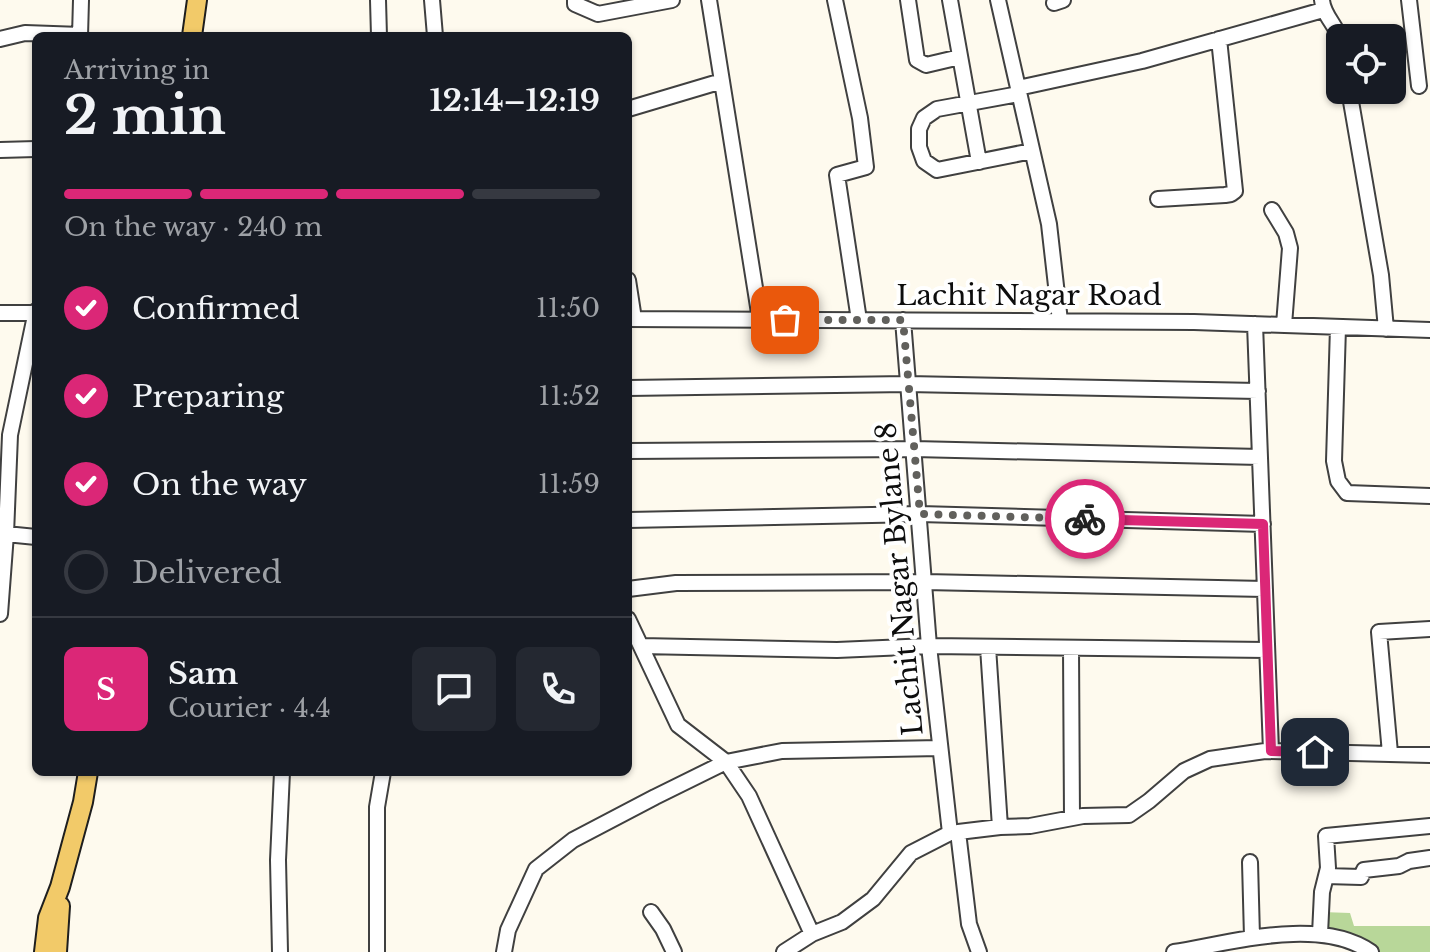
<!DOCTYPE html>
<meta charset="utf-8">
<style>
:root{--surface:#171b24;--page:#242831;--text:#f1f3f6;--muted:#9ea1a6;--line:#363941;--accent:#db2777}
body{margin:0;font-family:"Libre Baskerville",serif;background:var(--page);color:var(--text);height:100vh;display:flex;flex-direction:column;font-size:30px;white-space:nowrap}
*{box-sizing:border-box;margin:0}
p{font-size:26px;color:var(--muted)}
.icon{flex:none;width:44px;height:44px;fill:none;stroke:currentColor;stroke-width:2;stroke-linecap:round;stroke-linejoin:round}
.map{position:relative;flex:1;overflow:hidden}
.side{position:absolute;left:32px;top:32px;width:600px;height:744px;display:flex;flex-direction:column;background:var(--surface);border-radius:12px;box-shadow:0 2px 6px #0004}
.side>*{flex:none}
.buttons{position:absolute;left:1326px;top:24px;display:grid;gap:16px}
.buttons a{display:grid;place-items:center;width:80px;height:80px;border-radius:12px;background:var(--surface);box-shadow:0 2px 6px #0004;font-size:40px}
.pin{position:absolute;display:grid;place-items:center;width:68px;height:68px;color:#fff;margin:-34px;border-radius:16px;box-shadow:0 4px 12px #0006}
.courier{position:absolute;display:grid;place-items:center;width:80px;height:80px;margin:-40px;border:6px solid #db2777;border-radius:50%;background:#fff;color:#222;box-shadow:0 2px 10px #0007}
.summary em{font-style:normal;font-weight:800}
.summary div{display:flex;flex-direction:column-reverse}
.summary{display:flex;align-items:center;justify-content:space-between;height:136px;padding:0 32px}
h1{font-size:52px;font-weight:800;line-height:60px}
.bar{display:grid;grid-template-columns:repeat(4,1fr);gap:12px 8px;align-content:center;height:96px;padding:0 32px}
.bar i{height:10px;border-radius:6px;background:var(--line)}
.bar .on{background:var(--accent)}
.bar p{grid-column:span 4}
.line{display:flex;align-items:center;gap:20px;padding:0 32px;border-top:2px solid var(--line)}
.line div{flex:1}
.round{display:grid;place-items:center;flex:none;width:84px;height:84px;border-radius:12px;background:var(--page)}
ol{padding:0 32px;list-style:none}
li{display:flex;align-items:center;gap:24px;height:88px}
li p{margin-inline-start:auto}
li .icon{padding:8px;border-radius:50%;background:var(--accent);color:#fff;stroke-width:4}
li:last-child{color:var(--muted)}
li i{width:44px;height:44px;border:4px solid var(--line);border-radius:50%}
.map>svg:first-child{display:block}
.forest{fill:#b8d799}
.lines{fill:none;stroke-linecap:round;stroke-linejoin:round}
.minor-casing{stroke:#404040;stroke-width:18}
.major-casing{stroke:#1e1e1e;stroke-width:22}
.minor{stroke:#fff;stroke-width:14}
.major{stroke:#f2ca69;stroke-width:18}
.done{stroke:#61605c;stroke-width:8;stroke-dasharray:0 14.4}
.route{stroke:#db2777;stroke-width:10}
.labels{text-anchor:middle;stroke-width:8;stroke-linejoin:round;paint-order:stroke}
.street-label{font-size:28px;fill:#0d0d0d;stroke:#fff}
</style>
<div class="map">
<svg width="1430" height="952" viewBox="0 0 1430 952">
<rect width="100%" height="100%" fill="#fefaee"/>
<!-- forest -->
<path class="forest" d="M1322,912L1350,913L1354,926H1430V952H1377L1358,938L1341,932L1319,928Z"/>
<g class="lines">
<!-- minor casing -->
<g class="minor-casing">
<path id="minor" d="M378,0L379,36
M432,0L435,36
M575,0V4L598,14L672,0
M709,0L760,319
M835,0L860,118L866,167L837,175L859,320
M908,0L917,60L926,65L960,57
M950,0L979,162
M998,0L1049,224L1060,321
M1322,0C1323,16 1337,25 1340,40
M1409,0L1419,86
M1054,3L1063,0
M80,36L81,0
M0,39L25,33L81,35
M1018,88L1142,61L1323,10
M1349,90L1381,275L1386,329
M1019,94L937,109L924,118L919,129V147L924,161L937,170L1032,151
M628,109L722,81
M0,150L36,149
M1158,199L1225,195L1231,194L1235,191L1219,39
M1272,210L1286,233L1290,248L1284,325
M628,280L634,319
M0,313H36
M628,319L1194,322L1430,330
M903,320L929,646L950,833
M1255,324L1271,751
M1338,327L1334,461L1338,481L1347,493L1430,496
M628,388L908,384L1258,391
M628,451L914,449L1260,457
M628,520L920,514L1263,524
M6,534L36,537
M628,589L676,583L925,582L1265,589
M0,614L6,534L10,435L36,311
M628,619L678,725L726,762L749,796L812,934
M641,646L837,650L929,646L1267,650
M988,647L1000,827
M1071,648L1072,818
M1390,753L1379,632L1430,629
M958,832L969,924L979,952
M1250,862L1252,937
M1326,876L1361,877L1364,870L1399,866L1409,861L1430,858
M651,912L663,929L674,952
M1320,934L1322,892L1328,868L1326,836L1430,826
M280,952L278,860L282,772
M377,952V807L383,772
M504,952L508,930L536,869L573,840L655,797L726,762L782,751L940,748
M784,952L812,934L842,922L873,899L911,853L950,833L1000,827L1030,826L1083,816L1129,815L1149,801L1184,771L1210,759L1265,751L1430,755
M1174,952C1231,943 1319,916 1371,952"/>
</g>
<!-- major casing -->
<g class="major-casing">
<path id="major" d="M192,36L197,0
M44,952L48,918L60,887L83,802L88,772
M57,952L60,906"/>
</g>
<!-- minor -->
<use href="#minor" class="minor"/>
<!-- major -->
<use href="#major" class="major"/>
</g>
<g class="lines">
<!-- done -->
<path class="done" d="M785,320H903L920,514L1085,519"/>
<!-- route -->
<path class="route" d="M1085,519L1263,524L1271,751L1315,752"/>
</g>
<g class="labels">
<!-- street labels -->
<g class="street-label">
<text x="1029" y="305">Lachit Nagar Road</text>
<text transform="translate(899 579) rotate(-95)" y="10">Lachit Nagar Bylane 8</text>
</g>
</g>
</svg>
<div class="buttons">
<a><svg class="icon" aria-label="locate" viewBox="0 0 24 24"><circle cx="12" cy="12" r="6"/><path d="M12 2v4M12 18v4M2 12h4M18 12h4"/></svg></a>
</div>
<div class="pin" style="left:785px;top:320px;background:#ea580c"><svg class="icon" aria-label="bag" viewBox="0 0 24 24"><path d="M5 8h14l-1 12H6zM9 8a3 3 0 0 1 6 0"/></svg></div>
<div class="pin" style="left:1315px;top:752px;background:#1f2937"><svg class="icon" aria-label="home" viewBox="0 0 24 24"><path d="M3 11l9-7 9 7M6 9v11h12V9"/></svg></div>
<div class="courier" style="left:1085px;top:519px"><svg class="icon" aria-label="bike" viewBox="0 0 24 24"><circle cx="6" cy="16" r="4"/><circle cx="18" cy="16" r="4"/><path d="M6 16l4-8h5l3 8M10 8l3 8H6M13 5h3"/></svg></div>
<section class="side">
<div class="summary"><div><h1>2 min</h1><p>Arriving in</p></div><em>12:14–12:19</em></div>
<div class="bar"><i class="on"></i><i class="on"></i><i class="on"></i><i></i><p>On the way · 240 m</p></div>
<ol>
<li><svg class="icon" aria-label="check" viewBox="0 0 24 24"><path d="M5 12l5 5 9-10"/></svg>Confirmed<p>11:50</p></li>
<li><svg class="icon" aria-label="check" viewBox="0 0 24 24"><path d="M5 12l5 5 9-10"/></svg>Preparing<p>11:52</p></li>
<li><svg class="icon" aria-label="check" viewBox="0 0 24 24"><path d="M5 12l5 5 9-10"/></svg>On the way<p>11:59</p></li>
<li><i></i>Delivered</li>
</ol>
<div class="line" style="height:144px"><b class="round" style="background:var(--accent);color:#fff">S</b><div><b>Sam</b><p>Courier · 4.4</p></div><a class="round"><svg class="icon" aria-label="chat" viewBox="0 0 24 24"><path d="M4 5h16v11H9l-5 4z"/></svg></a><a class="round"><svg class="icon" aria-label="phone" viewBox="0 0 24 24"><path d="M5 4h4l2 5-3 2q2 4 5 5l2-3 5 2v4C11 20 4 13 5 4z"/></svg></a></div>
</section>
</div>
